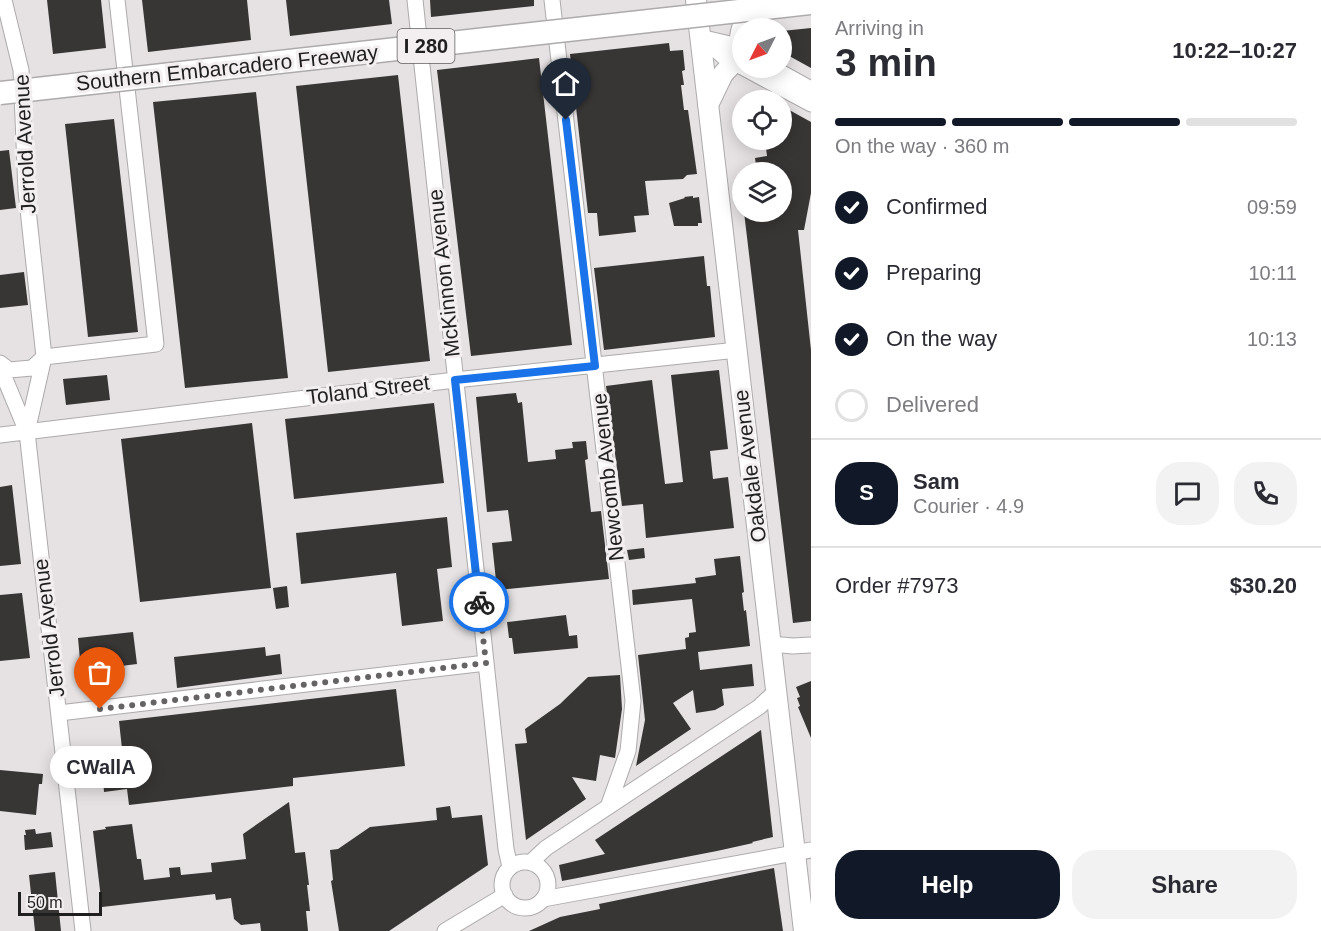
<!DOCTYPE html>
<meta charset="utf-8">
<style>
:root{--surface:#fff;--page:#f2f2f3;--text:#2b2b33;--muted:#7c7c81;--line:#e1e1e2;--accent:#111827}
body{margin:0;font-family:Helvetica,sans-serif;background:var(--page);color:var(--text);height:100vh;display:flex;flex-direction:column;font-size:22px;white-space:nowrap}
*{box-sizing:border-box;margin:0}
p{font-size:20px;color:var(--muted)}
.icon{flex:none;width:33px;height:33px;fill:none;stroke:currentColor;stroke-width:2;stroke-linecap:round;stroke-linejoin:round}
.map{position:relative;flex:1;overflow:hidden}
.sheet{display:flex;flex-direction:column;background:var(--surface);width:510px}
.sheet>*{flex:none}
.needle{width:39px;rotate:228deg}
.controls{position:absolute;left:732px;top:18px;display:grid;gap:12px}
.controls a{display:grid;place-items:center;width:60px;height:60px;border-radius:50%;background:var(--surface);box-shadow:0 3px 15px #0003;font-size:30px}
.scale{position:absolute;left:18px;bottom:15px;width:84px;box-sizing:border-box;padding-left:6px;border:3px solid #201f1f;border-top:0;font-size:16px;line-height:21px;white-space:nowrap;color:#201f1f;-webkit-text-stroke:4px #f3eff0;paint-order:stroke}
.pin{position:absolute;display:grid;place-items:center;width:51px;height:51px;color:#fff;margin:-62px -26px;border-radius:50% 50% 50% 0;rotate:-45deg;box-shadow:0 0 6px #0007}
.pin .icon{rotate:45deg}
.courier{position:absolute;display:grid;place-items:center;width:60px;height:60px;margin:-30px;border:4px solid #1a73e8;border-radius:50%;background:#fff;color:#222;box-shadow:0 2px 8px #0007}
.bubble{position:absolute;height:42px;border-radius:21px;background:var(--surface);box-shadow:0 3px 15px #0003;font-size:20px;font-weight:600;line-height:42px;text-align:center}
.head em{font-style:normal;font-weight:600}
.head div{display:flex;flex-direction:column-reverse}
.head{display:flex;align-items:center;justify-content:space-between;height:102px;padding:0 24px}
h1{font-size:39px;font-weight:600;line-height:45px}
.bar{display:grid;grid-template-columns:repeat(4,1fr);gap:9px 6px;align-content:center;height:72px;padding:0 24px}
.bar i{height:8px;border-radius:4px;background:var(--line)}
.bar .on{background:var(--accent)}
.bar p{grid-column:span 4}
.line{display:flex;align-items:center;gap:15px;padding:0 24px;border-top:2px solid var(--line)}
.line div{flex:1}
.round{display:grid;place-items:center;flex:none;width:63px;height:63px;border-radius:24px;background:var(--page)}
ol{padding:0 24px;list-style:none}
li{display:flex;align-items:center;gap:18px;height:66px}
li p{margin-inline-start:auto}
li .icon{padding:6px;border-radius:50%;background:var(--accent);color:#fff;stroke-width:4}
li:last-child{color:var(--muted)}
li i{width:33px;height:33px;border:3px solid var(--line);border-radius:50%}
.cta{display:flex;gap:12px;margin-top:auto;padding:12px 24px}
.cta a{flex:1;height:69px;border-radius:24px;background:var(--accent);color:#fff;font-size:24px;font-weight:600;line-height:69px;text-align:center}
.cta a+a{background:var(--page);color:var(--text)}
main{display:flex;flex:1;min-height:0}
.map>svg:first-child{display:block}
.building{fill:#383535}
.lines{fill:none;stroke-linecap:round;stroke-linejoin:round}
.minor-casing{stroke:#adaaaa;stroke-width:17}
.major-casing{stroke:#adaaaa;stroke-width:22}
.minor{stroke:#fff;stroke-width:15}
.major{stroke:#fff;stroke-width:20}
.highway-bridge-casing{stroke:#adaaaa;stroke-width:25;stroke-linecap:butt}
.highway-bridge{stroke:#fff;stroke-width:22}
.done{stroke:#656364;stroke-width:6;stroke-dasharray:0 10.8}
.route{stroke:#1a73e8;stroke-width:8}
.labels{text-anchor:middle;stroke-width:6;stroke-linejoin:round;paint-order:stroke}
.shield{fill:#f3eff0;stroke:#5f5d5e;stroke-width:1.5}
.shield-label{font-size:20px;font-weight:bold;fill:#201f1f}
.street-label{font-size:21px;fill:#201f1f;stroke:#f3eff0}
</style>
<main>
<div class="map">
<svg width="811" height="931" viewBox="0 0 811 931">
<rect width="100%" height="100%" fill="#e6e2e3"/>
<!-- building -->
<path class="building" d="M47,0H101L106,48L53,54Z
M142,0H247L251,40L148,52Z
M286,0H389L392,24L290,36Z
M430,0H534V6L431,17Z
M811,28V68L782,52V31Z
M669,43L670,51L683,50L685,70L682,71L684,85H681L684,110H688L697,174L687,175L683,179L645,181L649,215L634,216L636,232L599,236L597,213H588L570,54Z
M539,58L572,345L471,356L437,70Z
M398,75L430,361L328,372L296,86Z
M256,92L288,378L185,388L153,102Z
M782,106L811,122V193L804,230H798L811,350V621L793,623L744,212H782V172H757L755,158L767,156L765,140H782Z
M114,119L138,332L88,337L65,124Z
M9,150L16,208L0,210V151Z
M693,196V198L699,197L702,223H698V226H674L669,203L685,198L684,197Z
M704,256L707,286H710L715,337L604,350L594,268Z
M24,272L28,305L0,308V275Z
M719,370L728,449L710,451L713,479L728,477L734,528L646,538L643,504L622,506L606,386L652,380L665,484L683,482L671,375Z
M107,375L110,400L66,405L63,379Z
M516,393L518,403L522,402L528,462L556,459L555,450L573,448L572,442L586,441L588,459L585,460L591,512L601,511L609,579L497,590L492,543L512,541L508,510L487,512L476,397Z
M434,403L444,483L294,499L285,419Z
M252,423L271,588L140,602L121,439Z
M12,485L21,564L0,566V487Z
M447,517L452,567L437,569L443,621L402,626L396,573L301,584L296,533Z
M644,548L645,558L629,560L627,550Z
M740,556L744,592L742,593L744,611L746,610L750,646L698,652L700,670L752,664L754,686L722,689L724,705L715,710L696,713L693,690L673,703L691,729L636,766L645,720L638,655L686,649L685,638L689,637V633L696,632L692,599L633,605L632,590L696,583L695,578L716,575L714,559Z
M287,586L289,607L276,609L273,588Z
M22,593L30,658L0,661V595Z
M566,615L569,636L577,635L578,648L514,654L512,638H509L507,622Z
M133,632L137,664L81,671L78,638Z
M265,647L266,656L280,654L282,674L177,688L174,657Z
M620,675L622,709L615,758L600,755L596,781L572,777L586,799L526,840L515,744L527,743L525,729L560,704L588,677Z
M811,681V738L798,707L800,706L797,698L800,697L796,687Z
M396,689L405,766L293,778V786L129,805L127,789L104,792L103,779L125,777L119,721Z
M761,730L773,837L752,842L753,843L717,851L562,881L559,865L605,854L595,840Z
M0,770L43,774L42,784H39L36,815L0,811Z
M289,802L295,853L305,852L309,885H307L310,911H306L308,931H261L260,923L241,925L234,919L231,898L216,900L215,894L102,907L93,831L106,829L105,827L132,824L137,859H141L144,880L170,877L169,868L180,867L181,875L212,872L211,863L246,859L243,834Z
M450,806L452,818L482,815L488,865L389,931H339L331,881L333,880L330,850L338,849L370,827L437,820L436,808Z
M35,829L36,834L51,832L53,847L25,850L24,835H26L25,830Z
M774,868L783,931H529L560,917L600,909L599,904Z
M55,872L61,931H35L29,875Z"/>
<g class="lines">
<!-- minor casing -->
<g class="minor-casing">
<path id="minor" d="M4,0L21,70L26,191L44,357L27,432
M415,0L506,849L510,867
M552,0L633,701L628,751L608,807
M701,37L724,57L742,67
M704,38L730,44L742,50
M737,48C737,31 740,21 751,9
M744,68L811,104
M773,68L811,89
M0,363L9,370L32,368L44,357L156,344L117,0
M0,367L27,432L83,931
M0,435L455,380L737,350
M770,644L793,646L811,645
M59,713L486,663
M502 885a23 23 0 1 1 46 0a23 23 0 1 1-46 0Z
M531,862L546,848L759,707L776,691
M543,899L811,850
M445,931L505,895"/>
</g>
<!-- major casing -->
<g class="major-casing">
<path id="major" d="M696,0L804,931
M708,105L723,74L734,62"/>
</g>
<!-- minor -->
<use href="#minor" class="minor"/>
<!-- major -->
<use href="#major" class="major"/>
<!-- highway-bridge casing -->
<g class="highway-bridge-casing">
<path id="highway-bridge" d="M0,93L811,3"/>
</g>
<!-- highway-bridge -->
<use href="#highway-bridge" class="highway-bridge"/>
</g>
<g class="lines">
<!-- done -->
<path class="done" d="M100,709L486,663L479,602"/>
<!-- route -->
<path class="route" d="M479,602L455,380L595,366L566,120"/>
</g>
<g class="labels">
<!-- shield labels -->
<rect class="shield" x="397.5" y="29" width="57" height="34" rx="4.5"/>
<g class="shield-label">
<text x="426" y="53">I 280</text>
</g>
<!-- street labels -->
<g class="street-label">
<text transform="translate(227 68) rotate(-6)" y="7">Southern Embarcadero Freeway</text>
<text transform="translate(25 144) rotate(-93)" y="7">Jerrold Avenue</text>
<text transform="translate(444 273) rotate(-96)" y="7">McKinnon Avenue</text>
<text transform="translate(368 390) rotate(-7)" y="7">Toland Street</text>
<text transform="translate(750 466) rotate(-97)" y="7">Oakdale Avenue</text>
<text transform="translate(608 477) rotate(-96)" y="7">Newcomb Avenue</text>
<text transform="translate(49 628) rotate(-97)" y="7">Jerrold Avenue</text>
</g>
</g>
</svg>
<div class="controls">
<a><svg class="needle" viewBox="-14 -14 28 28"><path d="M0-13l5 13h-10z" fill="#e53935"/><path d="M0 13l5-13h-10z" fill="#7c7c81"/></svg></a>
<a><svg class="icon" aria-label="locate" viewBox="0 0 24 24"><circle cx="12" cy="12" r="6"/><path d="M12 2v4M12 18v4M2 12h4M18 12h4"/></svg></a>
<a><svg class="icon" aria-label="layers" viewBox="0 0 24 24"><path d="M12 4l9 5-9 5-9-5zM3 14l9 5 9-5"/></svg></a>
</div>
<div class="scale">50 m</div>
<div class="pin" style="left:100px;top:709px;background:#ea580c"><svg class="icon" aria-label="bag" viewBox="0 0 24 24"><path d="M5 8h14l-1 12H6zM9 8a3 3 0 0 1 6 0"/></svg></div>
<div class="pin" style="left:566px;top:120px;background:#1f2937"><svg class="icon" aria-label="home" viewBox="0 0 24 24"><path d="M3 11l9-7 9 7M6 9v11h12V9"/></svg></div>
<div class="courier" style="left:479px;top:602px"><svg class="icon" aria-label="bike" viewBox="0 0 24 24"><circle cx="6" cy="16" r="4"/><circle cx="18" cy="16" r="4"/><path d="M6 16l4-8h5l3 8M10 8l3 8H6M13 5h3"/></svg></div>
<div class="bubble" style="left:50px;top:746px;width:102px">CWallA</div>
</div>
<section class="sheet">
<div class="head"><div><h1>3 min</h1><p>Arriving in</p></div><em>10:22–10:27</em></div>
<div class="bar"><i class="on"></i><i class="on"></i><i class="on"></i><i></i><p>On the way · 360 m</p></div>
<ol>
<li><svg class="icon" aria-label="check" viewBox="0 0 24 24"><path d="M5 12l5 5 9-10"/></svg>Confirmed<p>09:59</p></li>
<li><svg class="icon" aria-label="check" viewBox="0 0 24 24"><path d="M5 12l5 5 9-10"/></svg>Preparing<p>10:11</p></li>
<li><svg class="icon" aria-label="check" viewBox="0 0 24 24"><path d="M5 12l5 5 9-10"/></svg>On the way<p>10:13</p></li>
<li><i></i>Delivered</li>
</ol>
<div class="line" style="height:108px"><b class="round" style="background:var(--accent);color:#fff">S</b><div><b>Sam</b><p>Courier · 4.9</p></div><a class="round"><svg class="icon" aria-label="chat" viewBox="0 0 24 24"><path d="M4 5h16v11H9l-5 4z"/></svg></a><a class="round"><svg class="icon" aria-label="phone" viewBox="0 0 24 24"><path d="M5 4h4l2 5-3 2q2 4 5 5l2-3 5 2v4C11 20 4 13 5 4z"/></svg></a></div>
<div class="line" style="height:78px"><div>Order #7973</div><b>$30.20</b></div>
<div class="cta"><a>Help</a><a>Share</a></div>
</section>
</main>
